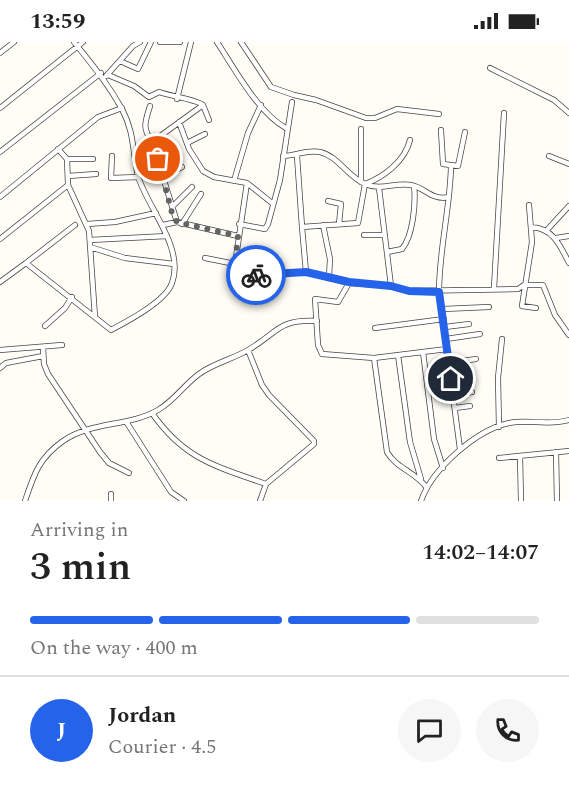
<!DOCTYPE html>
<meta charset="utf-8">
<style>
:root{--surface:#fff;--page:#f6f6f6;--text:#222;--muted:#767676;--line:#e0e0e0;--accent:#2563eb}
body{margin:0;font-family:Spectral,serif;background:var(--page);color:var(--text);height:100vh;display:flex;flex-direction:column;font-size:22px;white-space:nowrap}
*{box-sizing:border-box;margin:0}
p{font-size:20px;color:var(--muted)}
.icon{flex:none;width:33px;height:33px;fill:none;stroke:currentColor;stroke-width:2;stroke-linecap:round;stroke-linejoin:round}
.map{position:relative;height:459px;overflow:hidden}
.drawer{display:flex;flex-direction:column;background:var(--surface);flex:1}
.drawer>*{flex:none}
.pin{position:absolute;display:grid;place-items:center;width:51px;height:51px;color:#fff;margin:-26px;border:3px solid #fff;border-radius:50%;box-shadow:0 2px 6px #0007}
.courier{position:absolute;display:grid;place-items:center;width:60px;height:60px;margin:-30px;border:4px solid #2563eb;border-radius:50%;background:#fff;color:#222;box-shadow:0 2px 8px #0007}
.head em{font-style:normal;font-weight:600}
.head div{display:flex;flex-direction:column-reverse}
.head{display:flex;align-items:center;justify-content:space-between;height:102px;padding:0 30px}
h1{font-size:39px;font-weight:600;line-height:45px}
.bar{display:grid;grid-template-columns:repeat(4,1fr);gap:9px 6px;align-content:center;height:72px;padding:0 30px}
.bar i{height:8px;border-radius:4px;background:var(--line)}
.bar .on{background:var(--accent)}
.bar p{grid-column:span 4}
.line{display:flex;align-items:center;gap:15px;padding:0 30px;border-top:2px solid var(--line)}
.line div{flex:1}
.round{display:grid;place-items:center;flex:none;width:63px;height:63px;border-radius:32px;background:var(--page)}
.status{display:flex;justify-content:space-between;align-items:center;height:42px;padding:0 30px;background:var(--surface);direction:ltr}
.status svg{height:16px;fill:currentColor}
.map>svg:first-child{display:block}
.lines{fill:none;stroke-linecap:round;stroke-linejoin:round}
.minor-casing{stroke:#444;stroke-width:6}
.minor{stroke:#fff;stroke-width:4.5}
.done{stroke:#646461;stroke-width:6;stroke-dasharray:0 10.8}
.route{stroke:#2563eb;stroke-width:8}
</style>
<div class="status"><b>13:59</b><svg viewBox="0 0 49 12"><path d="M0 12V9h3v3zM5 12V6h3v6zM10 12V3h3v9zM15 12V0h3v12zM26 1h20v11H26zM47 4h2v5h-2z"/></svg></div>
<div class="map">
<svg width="569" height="459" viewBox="0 0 569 459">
<rect width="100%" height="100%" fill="#fffdf5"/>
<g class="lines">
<!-- minor casing -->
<g class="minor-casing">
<path id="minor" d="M160,0H180
M217,0C234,26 259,72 286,86
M241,0L271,45L294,53L316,58L366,76H375L397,67L439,72
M0,11L14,0
M120,19L138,27L151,0
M490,26L554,58L569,71
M108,33L134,44L149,55L159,50C170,54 198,58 203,63L152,100
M106,34L133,4L140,0
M177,57L191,0
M203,63L209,78
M150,64C145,80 142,86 152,100L177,180
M0,66L83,0
M179,80L189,107L203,129L214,135L247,141L272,161
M361,87V140
M441,88L443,122L458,124L465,90
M187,101L205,92
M58,107L67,117L68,143L89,189L95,275
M0,110L101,31
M112,114L111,136L139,135
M283,114C295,114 308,107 320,110C338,114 348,135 365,142C381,149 396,140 411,143C426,146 432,159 449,155
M297,114L302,185L358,181L365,142C384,135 405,119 410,98
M549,114L569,122
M67,117H93
M451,125C450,167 439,208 439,250L460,407
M68,134L96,132
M164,134L182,125
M234,139L248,91L261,63
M379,146L391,244
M0,155L98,75L122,66
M328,159L341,162L339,182
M529,163L532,200L522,264L536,266
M172,165L192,145
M87,182L115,180L156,171
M182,182L201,152
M239,182L265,187L268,182L280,138L292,60
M163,183L177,180L238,194
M323,183L330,217L329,235
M302,185L306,230
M531,185C553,186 560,203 569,221
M546,189L569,164
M364,193H385
M556,196L569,194
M0,197L68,143
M90,198L167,194
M90,205L125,216L174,222
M387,210L402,207C413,194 416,161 414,144
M205,216L235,222L255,233L306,230L349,241L391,244L409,249L518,247L524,243H543L555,273L569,293
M26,221L75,183
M235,222L247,141
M0,240L26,221L111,288C128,279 166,259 172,241C185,206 147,165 138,134C132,109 135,92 122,67C107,40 93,24 74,0
M349,241L338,260L315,257L318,303L322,312L374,316L447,307
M494,246L504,71
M443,267L489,265
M45,284L65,266L72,255
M445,285L469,282
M375,286L444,277
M446,297L480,292
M43,306L44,322L48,332L100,410L109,421L129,431
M0,308L62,303
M248,308L262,343L269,353L314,399V402L266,442L260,459
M423,310L434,397L443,426
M398,313L410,400L421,437
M374,316L387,410C396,426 417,431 427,446
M449,321L476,317
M0,326L6,321L43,314
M453,352L472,350
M455,366L470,364
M152,371C184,417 215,424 266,442
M127,381L171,450L184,459
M499,385L498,336L502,297
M556,410L557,459
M520,414L521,459
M499,416L569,409
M25,459C34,432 39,416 63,399C92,379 128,385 158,368C174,359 184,343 199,332C214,321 233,317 248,308C278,291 277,277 317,279
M111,459V452
M421,459C432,427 476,388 509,381C529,377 549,384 569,378"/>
</g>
<!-- minor -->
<use href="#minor" class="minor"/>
</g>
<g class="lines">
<!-- done -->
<path class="done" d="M158,117L172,171L177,180L238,194L235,222L243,229L256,233"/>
<!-- route -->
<path class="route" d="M256,233L306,230L349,240L391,244L409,249L439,250L451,337"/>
</g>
</svg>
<div class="pin" style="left:158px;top:117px;background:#ea580c"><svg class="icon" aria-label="bag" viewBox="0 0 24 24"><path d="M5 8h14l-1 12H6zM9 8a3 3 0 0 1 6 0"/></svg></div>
<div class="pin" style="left:451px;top:337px;background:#1f2937"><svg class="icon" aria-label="home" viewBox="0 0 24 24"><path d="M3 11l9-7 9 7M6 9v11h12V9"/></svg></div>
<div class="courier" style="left:256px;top:233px"><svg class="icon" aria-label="bike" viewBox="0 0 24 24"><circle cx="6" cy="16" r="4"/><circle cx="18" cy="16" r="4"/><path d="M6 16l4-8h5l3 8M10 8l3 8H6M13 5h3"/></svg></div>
</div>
<section class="drawer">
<div class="head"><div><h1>3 min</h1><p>Arriving in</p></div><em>14:02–14:07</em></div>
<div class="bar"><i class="on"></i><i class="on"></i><i class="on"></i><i></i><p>On the way · 400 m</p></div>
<div class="line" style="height:108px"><b class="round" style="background:var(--accent);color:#fff">J</b><div><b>Jordan</b><p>Courier · 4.5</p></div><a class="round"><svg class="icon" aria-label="chat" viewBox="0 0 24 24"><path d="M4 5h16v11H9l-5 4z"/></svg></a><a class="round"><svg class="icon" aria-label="phone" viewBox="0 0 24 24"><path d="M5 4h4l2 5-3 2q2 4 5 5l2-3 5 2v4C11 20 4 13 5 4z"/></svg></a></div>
</section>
